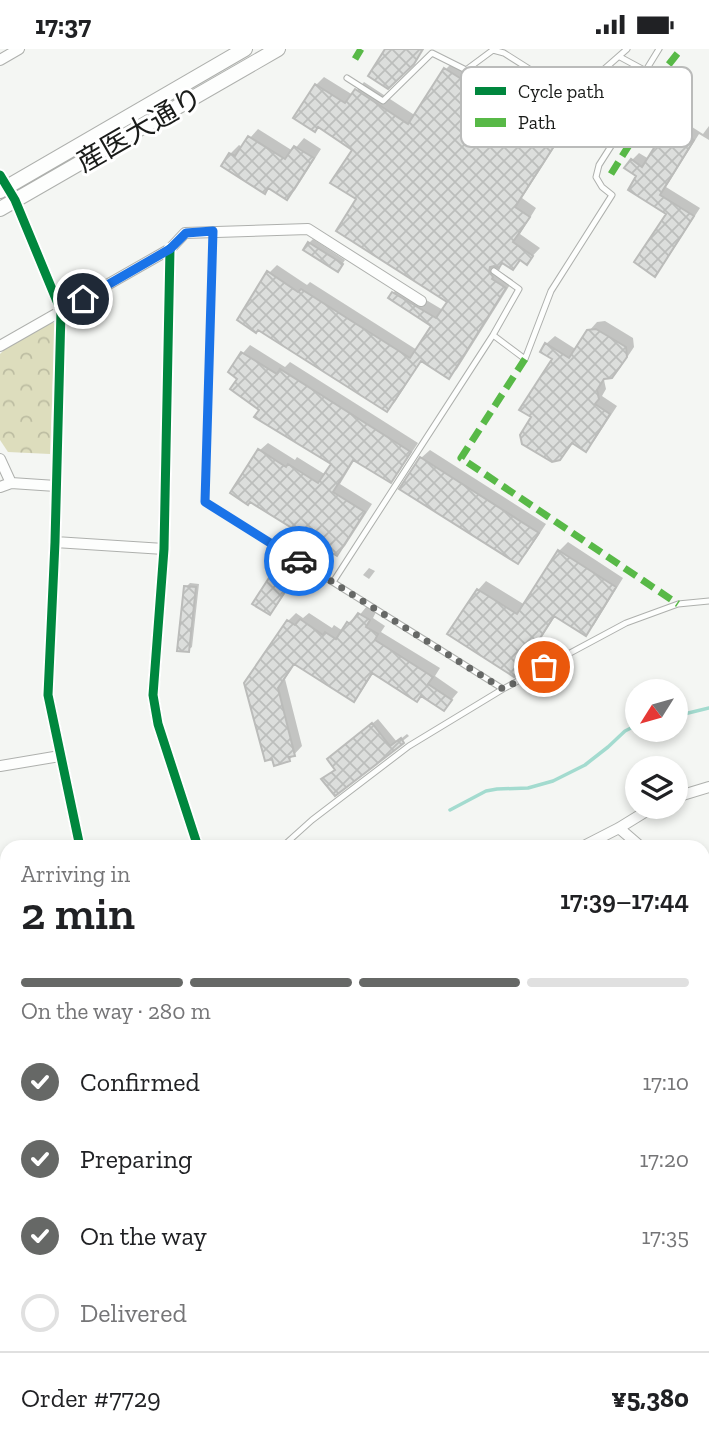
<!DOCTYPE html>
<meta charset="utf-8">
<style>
:root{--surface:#fff;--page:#f6f6f6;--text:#202124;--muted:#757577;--line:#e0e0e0;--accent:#666866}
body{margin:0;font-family:"Zilla Slab","Noto Sans JP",serif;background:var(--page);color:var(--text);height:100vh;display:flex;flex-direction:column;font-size:26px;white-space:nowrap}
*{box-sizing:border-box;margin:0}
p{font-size:23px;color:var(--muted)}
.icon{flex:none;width:38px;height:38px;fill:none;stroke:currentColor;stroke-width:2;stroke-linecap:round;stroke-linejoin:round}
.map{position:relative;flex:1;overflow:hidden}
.sheet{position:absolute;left:0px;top:791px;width:710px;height:616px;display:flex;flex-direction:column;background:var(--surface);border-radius:21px 21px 0 0;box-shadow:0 4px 10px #0003}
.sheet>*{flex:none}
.needle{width:46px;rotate:233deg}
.fabs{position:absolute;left:625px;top:630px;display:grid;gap:14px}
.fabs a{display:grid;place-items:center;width:63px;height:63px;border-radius:50%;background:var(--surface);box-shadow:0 4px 10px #0003;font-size:35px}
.pin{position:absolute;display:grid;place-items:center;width:60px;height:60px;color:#fff;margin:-30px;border:4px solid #fff;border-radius:50%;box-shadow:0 2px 7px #0007}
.courier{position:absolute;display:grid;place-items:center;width:70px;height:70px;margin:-35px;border:5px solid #1a73e8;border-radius:50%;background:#fff;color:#222;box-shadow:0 2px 9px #0007}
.summary em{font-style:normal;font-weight:600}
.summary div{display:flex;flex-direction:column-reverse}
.summary{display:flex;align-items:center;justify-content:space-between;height:119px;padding:0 21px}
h1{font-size:46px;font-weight:600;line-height:52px}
.bar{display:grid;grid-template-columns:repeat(4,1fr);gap:10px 7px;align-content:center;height:84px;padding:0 21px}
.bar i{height:9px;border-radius:5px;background:var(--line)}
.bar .selected{background:var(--accent)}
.bar p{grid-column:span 4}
.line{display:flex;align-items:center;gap:18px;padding:0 21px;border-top:2px solid var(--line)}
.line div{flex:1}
ol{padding:0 21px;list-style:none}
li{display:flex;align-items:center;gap:21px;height:77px}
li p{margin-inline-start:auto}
li .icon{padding:7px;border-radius:50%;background:var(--accent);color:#fff;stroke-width:4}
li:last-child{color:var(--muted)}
li i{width:38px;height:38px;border:4px solid var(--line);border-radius:50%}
.status{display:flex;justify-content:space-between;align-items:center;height:49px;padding:0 35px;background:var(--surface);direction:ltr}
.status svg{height:19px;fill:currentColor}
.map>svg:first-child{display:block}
.forest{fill:url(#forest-crowns)}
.shadow{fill:#0003}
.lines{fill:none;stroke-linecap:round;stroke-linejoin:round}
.stream{stroke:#a3dbcf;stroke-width:3.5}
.river{stroke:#a3dbcf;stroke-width:23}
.building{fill:url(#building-cross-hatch);stroke:#bbbcba;stroke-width:2}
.lane-casing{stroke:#aeb0ad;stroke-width:7}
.street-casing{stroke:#aeb0ad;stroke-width:12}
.secondary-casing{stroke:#aeb0ad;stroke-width:16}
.lane{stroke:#fdfefd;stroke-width:5}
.street{stroke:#fdfefd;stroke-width:10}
.secondary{stroke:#fdfefd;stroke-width:14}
.quiet{stroke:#58b947;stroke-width:7;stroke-dasharray:14 7;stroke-linecap:butt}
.cycleway-casing{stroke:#fff;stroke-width:13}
.cycleway{stroke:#00873e;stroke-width:9}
.done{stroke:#666866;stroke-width:7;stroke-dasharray:0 12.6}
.route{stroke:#1a73e8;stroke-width:9}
.labels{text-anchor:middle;stroke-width:6;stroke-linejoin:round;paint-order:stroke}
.street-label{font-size:28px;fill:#1a1c1a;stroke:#fff}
.key{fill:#fff;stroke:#babbba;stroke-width:2}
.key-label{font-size:19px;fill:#1a1c1a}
</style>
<div class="status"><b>17:37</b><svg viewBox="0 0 49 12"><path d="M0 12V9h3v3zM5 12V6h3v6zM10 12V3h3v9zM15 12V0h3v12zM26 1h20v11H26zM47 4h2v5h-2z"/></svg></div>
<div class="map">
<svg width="709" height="1407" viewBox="0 0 709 1407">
<defs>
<pattern id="forest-crowns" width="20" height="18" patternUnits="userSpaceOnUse" patternTransform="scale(1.75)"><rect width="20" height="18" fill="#ddddbd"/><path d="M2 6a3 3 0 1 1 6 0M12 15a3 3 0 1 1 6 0" fill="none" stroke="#bdbda2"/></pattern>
<pattern id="building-cross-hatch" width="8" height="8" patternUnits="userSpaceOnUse" patternTransform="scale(1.75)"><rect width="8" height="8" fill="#dcdedc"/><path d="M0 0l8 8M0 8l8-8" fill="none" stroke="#bcbebc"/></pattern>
</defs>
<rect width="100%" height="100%" fill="#f4f6f3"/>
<!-- forest -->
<path class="forest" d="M52,273L55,275L50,405L8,403L0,391V305L4,301Z"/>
<!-- shadow -->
<path class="shadow" d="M454,12L564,83L522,149L536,159L520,185L540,199L527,213L522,210L513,219L503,213L499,217L500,219L499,222L513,231L457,320L449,328L422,311L395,353L387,361L269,224L277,216L307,236L310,233L417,301L433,276L393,244L401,236L443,261L449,252L358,150L354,100L316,36L324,28L353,46L364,33L416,67L446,20Z
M678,69L703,85L709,77V91L699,85L666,138L700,159L662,218L655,225L668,165L638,126L632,111L639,104L649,110L671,76Z
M258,80L293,102L304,89L321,100L295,141L287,149L269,138L264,143L230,105L239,96L242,98Z
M313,190L345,211L341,217L309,194Z
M605,272L633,289L634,298L620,319L612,328H606L604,331L606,340L602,347L617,357L594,392L585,401L574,393L559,410L534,368L554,310L546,295L555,287L577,301L589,282L597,273Z
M250,296L285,318L290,313L418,394L398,424L390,432L355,410L340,435L372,455L345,497L337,505L260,401L268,394L295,411L297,408L326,426L333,415L261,360L240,330L230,323L243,304Z
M430,401L546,475L526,505L517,513L421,409Z
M568,493L623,529L594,576L586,585L556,566L524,616L515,626L478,541L486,532L525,556L559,502Z
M281,516L297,526L276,558L270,564L275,522Z
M369,519L375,522L369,530L363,526Z
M190,534L199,535L192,598L188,601L186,538Z
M367,557L376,563L373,569L385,577L381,583L440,619L435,627L458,643L444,660L422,646L374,623L361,643L354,651L295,614L285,630L302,697L289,711L246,635L288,572L296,564L303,569L309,564L332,579L334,576L343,582L348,574L356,567L358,568Z
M378,670L397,693L407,685L409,687L335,745L329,725L337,720L334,705Z"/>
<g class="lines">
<!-- stream -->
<path class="stream" d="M676,667L709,659
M450,761L486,742L497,740L528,739L553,732L585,716L608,698L625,682L637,676"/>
<!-- river -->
<path class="river" d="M309,1400L310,1402L324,1407"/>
</g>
<!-- building -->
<path class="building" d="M385,0H423L414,15L388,40L368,27Z
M444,19L558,91L515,158L530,168L513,193L533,207L527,216L520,211L513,221L502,214L499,219L494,217L490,218L489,222L493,228L492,230L506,239L449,330L421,312L387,363L258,281L256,284L237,271L267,222L298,243L301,240L410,309L431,277L388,249L392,243L436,269L447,253L336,182L356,150L330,134L352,101L318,78L315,83L293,69L315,35L345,54L355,40L408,75Z
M669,75L694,91L660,146L694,167L655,228L634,213L666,165L628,141L636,127L624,119L631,110L642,118Z
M248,87L285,110L294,97L314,109L287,151L268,139L265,145L221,117L229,104L235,107Z
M308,193L343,215L338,223L303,201Z
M596,280L626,298L627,308L612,329L604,330L597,341L599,350L595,355L610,365L586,403L572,394L560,411L552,413L522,395L520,386L531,368L519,361L552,310L540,303L545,294L569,309L587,281Z
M241,303L277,325L280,320L411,403L391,434L353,411L333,443L365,463L337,507L250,453L248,456L230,444L258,400L286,418L288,415L318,434L331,415L254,368L259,361L230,340L237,330L228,323Z
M420,408L539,484L518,515L399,440Z
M558,501L616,538L586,587L554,567L516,627L514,628L447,585L477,540L517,565Z
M274,521L292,532L270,566L252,555Z
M184,537L196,538L189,603L177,602Z
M358,564L370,571L366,578L378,585L375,591L433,628L428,635L452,651L444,662L421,647L417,653L372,624L354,653L294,615L278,639L295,707L289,708L290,712L274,717L272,710L265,712L244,634L287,571L295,576L300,570L323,586L325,583L336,590L347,573L350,575Z
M372,674L390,697L401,689L404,694L335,747L321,730L335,721L327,710Z"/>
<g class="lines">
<!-- lane casing -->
<g class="lane-casing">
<path id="lane" d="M620,8L646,22
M347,29L383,52L432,4L466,21
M572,47L504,4L493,1L466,21L544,73L627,0
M213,182L205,453L503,640
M493,286L525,310L551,242L612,146L602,138L596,128L599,116L629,69L635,39L659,0
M333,533L493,286L519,240L494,222
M282,798L312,771L409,697L503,640L626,574L678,555L709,552"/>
</g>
<!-- street casing -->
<g class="street-casing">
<path id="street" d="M0,11L19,0
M0,126L15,151L61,262L55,493L48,646L80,798
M170,200L164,500L153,646L158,675L198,798
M0,297L170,200L185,184L308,180L421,252
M0,410L11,434
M0,438L11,434L56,437
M55,493L164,500
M0,717L60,707
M676,748L709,738
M619,779L641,798
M582,798L619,779L653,758
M704,855L709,860
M704,965L709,970
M704,1080L709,1072
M704,1135L709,1140
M0,1188L7,1189
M704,1238L709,1242
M704,1353L709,1361
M617,1400L628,1407
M0,1402L33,1401L34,1400"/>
</g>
<!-- secondary casing -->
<g class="secondary-casing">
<path id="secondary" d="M0,142L245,0
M0,160L278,0
M0,1283L7,1282
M0,1307L7,1306
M446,1400L463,1407
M500,1400L519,1407"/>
</g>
<!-- lane -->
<use href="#lane" class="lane"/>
<!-- street -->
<use href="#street" class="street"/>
<!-- secondary -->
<use href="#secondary" class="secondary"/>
<!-- quiet -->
<path class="quiet" d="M355,10L361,0
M549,80L585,44L634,45L648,47
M611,125L646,69L648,47L658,29L681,0
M525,310L461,409L678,555"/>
<!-- cycleway casing -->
<g class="cycleway-casing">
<path id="cycleway" d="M0,126L15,151L61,262L55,493L48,646L80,798
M170,200L164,500L153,646L158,675L198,798"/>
</g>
<!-- cycleway -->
<use href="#cycleway" class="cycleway"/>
</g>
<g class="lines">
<!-- done -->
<path class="done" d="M299,512L503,640L544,618"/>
<!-- route -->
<path class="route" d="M83,250L170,200L186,184L213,182L205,453L299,512"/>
</g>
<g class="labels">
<!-- street labels -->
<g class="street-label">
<text transform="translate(139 80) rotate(-30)" y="10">産医大通り</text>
</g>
</g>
<!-- legend -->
<rect x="461" y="18" width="231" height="80" rx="10" class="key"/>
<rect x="475" y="38" width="31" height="8" fill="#00873e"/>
<rect x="475" y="69" width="31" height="9" fill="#58b947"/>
<g class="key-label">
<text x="518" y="49">Cycle path</text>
<text x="518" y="80">Path</text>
</g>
</svg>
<div class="fabs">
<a><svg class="needle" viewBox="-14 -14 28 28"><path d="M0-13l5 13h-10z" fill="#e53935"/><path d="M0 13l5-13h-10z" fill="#757577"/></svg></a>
<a><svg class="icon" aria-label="layers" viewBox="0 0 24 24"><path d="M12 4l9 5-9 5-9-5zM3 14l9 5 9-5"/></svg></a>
</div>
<div class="pin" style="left:544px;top:618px;background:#ea580c"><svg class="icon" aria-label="bag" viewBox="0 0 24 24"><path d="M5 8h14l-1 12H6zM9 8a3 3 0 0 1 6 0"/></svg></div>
<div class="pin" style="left:83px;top:250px;background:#1f2937"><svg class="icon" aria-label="home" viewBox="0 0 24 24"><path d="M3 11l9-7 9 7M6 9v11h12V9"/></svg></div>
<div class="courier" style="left:299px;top:512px"><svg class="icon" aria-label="car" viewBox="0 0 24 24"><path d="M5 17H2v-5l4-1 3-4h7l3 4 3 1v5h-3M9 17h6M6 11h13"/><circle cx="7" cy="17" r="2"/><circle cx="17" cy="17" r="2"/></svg></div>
<section class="sheet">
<div class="summary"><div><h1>2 min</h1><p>Arriving in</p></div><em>17:39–17:44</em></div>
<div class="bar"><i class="selected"></i><i class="selected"></i><i class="selected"></i><i></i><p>On the way · 280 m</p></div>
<ol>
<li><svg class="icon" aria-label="check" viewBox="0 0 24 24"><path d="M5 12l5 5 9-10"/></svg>Confirmed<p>17:10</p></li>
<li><svg class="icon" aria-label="check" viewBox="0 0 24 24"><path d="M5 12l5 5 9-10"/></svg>Preparing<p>17:20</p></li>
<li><svg class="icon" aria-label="check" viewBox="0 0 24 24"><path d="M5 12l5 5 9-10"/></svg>On the way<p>17:35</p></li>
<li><i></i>Delivered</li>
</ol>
<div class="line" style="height:91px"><div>Order #7729</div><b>¥5,380</b></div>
</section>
</div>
